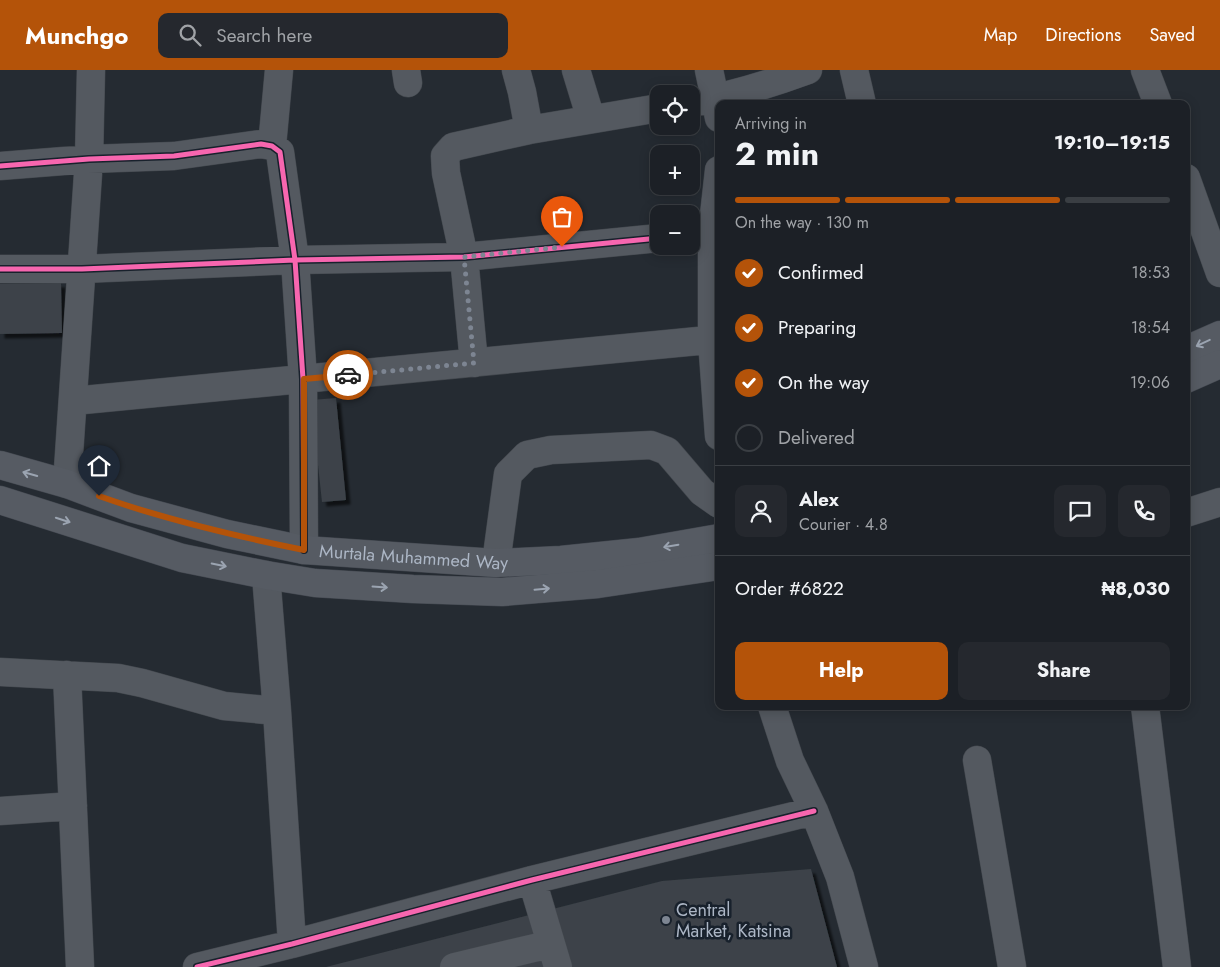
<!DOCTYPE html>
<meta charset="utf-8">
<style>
:root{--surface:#1c2026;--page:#25282e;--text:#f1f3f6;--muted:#a0a3a7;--line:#3a3e43;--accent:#b45309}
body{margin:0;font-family:Jost,sans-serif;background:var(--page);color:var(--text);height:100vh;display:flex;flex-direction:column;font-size:19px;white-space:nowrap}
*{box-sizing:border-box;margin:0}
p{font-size:16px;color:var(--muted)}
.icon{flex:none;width:28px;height:28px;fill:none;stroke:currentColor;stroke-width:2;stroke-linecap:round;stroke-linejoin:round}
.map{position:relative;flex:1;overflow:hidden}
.panel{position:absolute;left:715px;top:30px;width:475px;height:610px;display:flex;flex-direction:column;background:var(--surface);border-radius:10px;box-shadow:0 2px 12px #0003,0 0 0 1px var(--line)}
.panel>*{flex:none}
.buttons{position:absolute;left:650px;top:15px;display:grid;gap:10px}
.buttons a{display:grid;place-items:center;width:50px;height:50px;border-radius:10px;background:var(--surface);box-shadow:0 2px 12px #0003,0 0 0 1px var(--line);font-size:25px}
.pin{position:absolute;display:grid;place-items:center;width:42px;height:42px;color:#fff;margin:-51px -21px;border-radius:50% 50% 50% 0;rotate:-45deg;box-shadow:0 0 5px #0007}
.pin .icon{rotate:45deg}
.courier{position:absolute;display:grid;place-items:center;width:50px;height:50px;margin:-25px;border:4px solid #b45309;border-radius:50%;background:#fff;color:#222;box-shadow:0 1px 6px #0007}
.overview em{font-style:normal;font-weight:700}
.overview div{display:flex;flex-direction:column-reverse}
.overview{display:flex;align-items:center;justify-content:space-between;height:85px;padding:0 20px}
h1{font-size:32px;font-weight:700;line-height:38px}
.bar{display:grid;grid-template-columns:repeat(4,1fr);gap:8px 5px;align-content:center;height:60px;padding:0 20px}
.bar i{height:6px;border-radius:4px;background:var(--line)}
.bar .current{background:var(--accent)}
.bar p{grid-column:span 4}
.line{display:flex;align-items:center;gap:12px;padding:0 20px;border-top:1px solid var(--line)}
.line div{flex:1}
.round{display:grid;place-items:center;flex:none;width:52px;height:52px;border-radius:10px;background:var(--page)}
ol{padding:0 20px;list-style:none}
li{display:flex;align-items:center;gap:15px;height:55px}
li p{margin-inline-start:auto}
li .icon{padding:5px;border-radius:50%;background:var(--accent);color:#fff;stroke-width:4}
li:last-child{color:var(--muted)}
li i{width:28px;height:28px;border:2px solid var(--line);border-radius:50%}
.cta{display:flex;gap:10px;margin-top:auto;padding:10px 20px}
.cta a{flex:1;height:58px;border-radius:10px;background:var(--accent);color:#fff;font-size:20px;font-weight:700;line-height:58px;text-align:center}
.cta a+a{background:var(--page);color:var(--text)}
header{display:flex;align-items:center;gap:30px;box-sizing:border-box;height:70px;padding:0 25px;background:var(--accent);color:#fff}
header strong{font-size:24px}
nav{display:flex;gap:28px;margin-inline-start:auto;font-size:18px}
.search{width:350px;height:45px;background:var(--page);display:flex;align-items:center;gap:12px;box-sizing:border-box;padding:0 18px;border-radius:10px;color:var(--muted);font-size:19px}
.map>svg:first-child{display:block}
.building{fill:#3c4248;filter:url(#shadow)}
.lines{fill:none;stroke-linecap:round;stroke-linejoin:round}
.minor-casing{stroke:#42474d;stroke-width:29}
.major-casing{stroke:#42474f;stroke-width:29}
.minor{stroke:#545960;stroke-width:28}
.major{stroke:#565b63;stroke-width:28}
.cycleway-casing{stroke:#18212c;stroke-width:8}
.cycleway{stroke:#f766af;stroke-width:5}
.oneway{stroke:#9ba4b1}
.done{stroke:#7d8592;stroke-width:5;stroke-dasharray:0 9}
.route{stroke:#b45309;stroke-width:6}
.poi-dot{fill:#7d8592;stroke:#18212c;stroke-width:2}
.labels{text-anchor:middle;stroke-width:5;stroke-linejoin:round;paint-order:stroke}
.street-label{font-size:18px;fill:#acb6c5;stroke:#18212c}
.poi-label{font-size:18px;fill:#acb6c5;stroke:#18212c;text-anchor:start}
</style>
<header>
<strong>Munchgo</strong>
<div class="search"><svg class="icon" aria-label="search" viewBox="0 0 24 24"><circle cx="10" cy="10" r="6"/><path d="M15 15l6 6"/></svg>Search here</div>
<nav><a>Map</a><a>Directions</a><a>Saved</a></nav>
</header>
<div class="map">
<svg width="1220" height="897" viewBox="0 0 1220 897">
<defs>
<filter id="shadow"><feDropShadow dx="4.5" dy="4.5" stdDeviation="1" flood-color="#0009"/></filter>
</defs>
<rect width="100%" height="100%" fill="#252b32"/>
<!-- building -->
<path class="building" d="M61,213L62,263L0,264V214Z
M336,328L346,430L322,432L311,330Z
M811,799L837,897H326L662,811Z"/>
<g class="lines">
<!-- minor casing -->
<g class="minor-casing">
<path id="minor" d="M406,0L408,13
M516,0L522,22L529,60
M576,0L591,49
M709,0L719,48
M854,0L862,34
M1145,0L1158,34
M691,33C731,26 770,14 808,0
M272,76L279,0
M0,96L89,89L174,86L261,74L272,76L280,82L295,190L303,309L304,480
M719,100L712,163V270L719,366
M1186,108L1220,203
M0,199H82L295,190L464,187L659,168
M474,293L464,187L446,103L445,86L453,77L529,60L659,38
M73,331L719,269
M67,414L89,89L91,0
M1186,443L1220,432
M496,493L508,404L527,385L551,380L651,375L667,381L702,422L719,434
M266,505L277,641L292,874
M0,602L118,608L142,613L224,636L277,641
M67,605L80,897
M772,636L790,691L814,741L840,807L864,897
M1145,636L1177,897
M977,690L1012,897
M0,741L73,736
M532,810L558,897
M197,897L292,874L532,810L814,741
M454,897L551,874"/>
</g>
<!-- major casing -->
<g class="major-casing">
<g id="major">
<path d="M1186,280L1220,265"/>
<path d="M1186,309L1220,294"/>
<path id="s1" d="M0,395L67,414L131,438L227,464L304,480L496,493L561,490L639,482L719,468"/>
<path d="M0,430L182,488L266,505L315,513L413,519L502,522L598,514L719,496"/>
</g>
</g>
<!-- minor -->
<use href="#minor" class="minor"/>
<!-- major -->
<use href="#major" class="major"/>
<!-- cycleway casing -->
<g class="cycleway-casing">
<path id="cycleway" d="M0,96L89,89L174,86L261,74L272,76L280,82L295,190L303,309L304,480
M0,199H82L295,190L464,187L659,168
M197,897L292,874L532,810L814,741"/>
</g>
<!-- cycleway -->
<use href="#cycleway" class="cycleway"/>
</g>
<!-- one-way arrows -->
<defs><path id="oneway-shaft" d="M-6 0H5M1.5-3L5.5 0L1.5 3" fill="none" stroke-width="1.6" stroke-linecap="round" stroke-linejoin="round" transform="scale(1.25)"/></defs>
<g class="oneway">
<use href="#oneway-shaft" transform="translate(1203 273) rotate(155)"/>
<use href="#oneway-shaft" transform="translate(30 404) rotate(-164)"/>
<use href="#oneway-shaft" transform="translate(63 450) rotate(18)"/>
<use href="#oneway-shaft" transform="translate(671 476) rotate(170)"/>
<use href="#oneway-shaft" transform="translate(219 495) rotate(12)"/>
<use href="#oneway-shaft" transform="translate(380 517) rotate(4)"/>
<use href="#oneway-shaft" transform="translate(542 519) rotate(-5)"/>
</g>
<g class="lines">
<!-- done -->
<path class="done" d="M348,305L474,293L464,187L562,177"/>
<!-- route -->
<path class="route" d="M99,426C166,450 235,466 304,480V309L348,305"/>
</g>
<!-- markers -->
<circle class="poi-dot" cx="666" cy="850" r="5"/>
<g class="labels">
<!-- street labels -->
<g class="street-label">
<text dy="6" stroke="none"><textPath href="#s1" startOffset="426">Murtala Muhammed Way</textPath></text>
</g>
<!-- poi labels -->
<g class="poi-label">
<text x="676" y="846">Central<tspan x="676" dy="21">Market, Katsina</tspan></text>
</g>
</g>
</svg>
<div class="buttons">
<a><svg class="icon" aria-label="locate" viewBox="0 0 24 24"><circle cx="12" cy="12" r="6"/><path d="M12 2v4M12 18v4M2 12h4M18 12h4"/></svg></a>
<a>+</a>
<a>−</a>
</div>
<div class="pin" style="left:562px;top:177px;background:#ea580c"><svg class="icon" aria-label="bag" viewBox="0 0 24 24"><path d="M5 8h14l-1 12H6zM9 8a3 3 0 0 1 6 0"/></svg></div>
<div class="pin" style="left:99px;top:426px;background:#1f2937"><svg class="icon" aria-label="home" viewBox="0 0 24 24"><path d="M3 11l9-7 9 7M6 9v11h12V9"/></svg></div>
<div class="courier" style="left:348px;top:305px"><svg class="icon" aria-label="car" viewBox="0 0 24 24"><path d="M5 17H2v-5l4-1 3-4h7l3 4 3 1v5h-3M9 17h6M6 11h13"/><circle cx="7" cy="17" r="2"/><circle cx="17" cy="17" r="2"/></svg></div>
<section class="panel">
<div class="overview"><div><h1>2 min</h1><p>Arriving in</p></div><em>19:10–19:15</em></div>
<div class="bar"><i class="current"></i><i class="current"></i><i class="current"></i><i></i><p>On the way · 130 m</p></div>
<ol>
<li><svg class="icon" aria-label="check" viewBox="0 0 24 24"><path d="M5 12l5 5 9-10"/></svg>Confirmed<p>18:53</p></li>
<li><svg class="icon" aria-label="check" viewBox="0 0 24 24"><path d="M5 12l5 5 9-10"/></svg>Preparing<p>18:54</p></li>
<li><svg class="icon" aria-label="check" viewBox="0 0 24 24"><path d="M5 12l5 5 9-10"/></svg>On the way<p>19:06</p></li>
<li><i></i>Delivered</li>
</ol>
<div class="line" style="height:90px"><a class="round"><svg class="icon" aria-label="person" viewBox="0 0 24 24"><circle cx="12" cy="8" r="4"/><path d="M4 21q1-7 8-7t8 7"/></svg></a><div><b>Alex</b><p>Courier · 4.8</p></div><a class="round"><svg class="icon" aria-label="chat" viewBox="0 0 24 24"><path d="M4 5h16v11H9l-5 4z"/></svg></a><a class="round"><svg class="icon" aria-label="phone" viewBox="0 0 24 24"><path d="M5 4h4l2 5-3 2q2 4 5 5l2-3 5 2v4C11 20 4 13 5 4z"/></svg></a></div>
<div class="line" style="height:65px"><div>Order #6822</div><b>₦8,030</b></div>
<div class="cta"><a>Help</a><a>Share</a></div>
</section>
</div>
